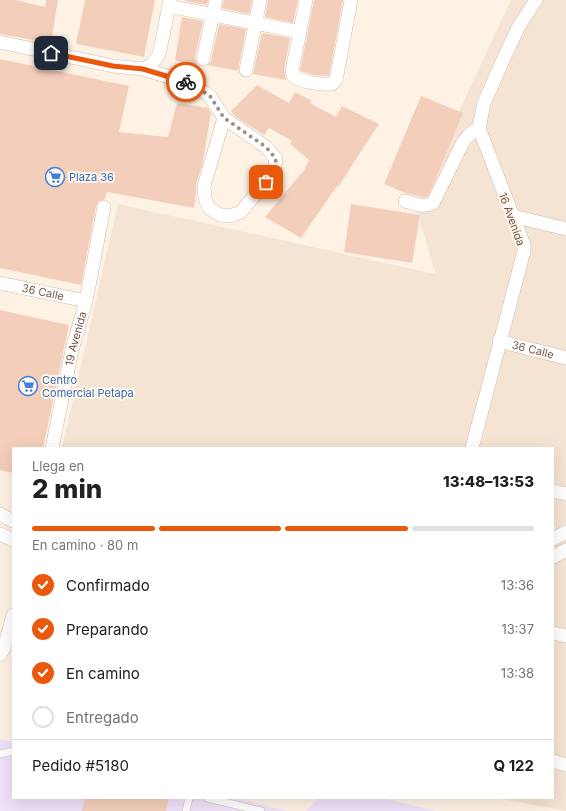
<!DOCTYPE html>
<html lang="es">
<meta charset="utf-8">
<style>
:root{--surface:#fff;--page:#f6f6f6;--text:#202124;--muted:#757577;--line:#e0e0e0;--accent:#ea580c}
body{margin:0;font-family:Inter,sans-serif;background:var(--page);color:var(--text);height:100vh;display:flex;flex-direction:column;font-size:15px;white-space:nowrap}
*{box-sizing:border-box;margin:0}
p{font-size:13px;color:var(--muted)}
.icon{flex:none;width:22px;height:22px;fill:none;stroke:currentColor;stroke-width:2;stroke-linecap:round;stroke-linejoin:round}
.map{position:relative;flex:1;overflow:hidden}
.sheet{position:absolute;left:12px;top:447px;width:542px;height:352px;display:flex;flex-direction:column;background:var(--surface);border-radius:0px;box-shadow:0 4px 16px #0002}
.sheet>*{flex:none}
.pin{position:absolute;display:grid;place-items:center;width:34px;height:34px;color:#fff;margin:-17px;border-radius:8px;box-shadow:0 2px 6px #0006}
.courier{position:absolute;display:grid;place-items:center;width:40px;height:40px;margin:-20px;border:3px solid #ea580c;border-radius:50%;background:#fff;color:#222;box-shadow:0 1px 5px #0007}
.headline em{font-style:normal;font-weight:800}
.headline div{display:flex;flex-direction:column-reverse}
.headline{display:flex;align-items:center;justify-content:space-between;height:68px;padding:0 20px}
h1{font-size:26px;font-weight:800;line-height:30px}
.bar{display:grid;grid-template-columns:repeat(4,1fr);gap:6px 4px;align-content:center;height:48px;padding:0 20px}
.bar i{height:5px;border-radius:3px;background:var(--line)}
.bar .current{background:var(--accent)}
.bar p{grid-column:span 4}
.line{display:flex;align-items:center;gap:10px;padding:0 20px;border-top:1px solid var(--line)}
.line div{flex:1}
ol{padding:0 20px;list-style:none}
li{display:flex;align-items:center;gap:12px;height:44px}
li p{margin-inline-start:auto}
li .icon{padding:4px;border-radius:50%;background:var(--accent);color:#fff;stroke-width:4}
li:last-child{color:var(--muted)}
li i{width:22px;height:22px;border:2px solid var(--line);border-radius:50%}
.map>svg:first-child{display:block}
.residential{fill:#f5e4d3}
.education{fill:#efe1f9}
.building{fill:#f3cfbb}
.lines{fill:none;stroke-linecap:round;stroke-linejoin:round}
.lane-casing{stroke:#d1bbad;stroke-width:8}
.street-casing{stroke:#d1bbad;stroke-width:14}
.lane{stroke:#fff;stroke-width:7}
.street{stroke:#fff;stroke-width:13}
.done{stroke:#a68d7f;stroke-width:4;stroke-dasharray:0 7.2}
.route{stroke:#ea580c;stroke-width:5}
.labels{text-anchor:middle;stroke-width:4;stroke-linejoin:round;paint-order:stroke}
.shop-label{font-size:11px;fill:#366cbe;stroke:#fff7eb;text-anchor:start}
.street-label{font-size:11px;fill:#775749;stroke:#fff7eb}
</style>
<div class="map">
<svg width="566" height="811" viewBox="0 0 566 811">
<rect width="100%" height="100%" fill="#fdf2e4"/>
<!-- residential -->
<path class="residential" d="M511,0H566V811L497,798H553V448H62L118,204L435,274V271L415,205Z"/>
<!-- education -->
<path class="education" d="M0,739L13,742V798H235L287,811H0Z
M319,798H382L435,811H306Z"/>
<!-- building -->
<path class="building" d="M0,0H16L45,7L46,0H58L51,43L0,34Z
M85,0H155L144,57L76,44Z
M185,0H208L207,5L185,1Z
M224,0H252L249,14L222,8Z
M268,0H298L293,23L265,17Z
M314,0H343L329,76L313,75L300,71Z
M182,17L203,21L195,57L197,65L175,60Z
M219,24L246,29L238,71L207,65L211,61Z
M262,33L290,38L284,70L286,80L253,74Z
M0,59L129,86L119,132L168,137L177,103L208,108L211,113L202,166L196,184V193L194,208L107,192L105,199L98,202L96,206L81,285L0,268Z
M257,85L289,103L295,92L312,101L310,103L336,117L342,106L379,124L338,187L337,186L301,238L265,217L304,170L309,160L290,144L292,141L269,128L264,135L236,117L231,111Z
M421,96L463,113L433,185L427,197H423L405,193L384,184Z
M351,204L420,215L412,263L344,252Z
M0,310L69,325L43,448H13V473L0,470Z
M85,798H169L166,811H82Z"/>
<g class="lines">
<!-- lane casing -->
<g class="lane-casing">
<path id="lane" d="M0,754L13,751
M208,798L261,811
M186,811L189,798"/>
</g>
<!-- street casing -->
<g class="street-casing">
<g id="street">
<path d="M306,0L292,71L293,76C302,82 321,85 332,84L336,80L351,0"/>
<path d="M169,6L300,32"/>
<path d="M0,42L113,66L143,69L192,84L210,96L224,118L266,147L276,159L274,171L241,212L230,216L220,215L209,208L205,199L204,186L224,118"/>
<path d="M203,59L216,0"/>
<path d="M143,69L151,65L159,55L170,0"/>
<path d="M246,70L260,0"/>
<path d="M405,201C415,204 423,208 433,203L463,142L470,134L479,128"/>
<path d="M513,216L566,229"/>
<path id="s1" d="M0,283L86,301"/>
<path id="s2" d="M499,341L566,358"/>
<path id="s3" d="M52,448L72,350L86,301L104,207"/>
<path d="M472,448L524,251V245L479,128L484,103L503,60L519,26L536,0"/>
<path d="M553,491L566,494"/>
<path d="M0,514L13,521"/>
<path d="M0,534L13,540"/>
<path d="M553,539L566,532"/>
<path d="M553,557L566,550"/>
<path d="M553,633L566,636"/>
<path d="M0,655L4,648L13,615"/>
<path d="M553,761L566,765"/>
</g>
</g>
<!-- lane -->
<use href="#lane" class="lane"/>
<!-- street -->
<use href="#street" class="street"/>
</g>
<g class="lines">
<!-- done -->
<path class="done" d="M186,82L192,84L210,96L224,118L266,147L276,159L274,172L266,182"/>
<!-- route -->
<path class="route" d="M51,53L113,66L143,69L186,82"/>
</g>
<!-- icons -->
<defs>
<g id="supermarket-ring" transform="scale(1)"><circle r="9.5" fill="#fff7eb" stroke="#3f7fe0" stroke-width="1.5"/><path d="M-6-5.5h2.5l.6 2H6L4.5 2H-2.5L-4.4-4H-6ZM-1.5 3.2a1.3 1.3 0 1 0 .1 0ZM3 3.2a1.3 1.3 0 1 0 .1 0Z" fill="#3f7fe0"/></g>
</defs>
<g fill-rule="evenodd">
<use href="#supermarket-ring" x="55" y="177"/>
<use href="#supermarket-ring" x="28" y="386"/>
</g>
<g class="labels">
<!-- shop labels -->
<g class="shop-label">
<text x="69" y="181">Plaza 36</text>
<text x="42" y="384">Centro<tspan x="42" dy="13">Comercial Petapa</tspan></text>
</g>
<!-- street labels -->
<g class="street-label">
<text transform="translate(512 219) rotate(70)" y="4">16 Avenida</text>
<text dy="4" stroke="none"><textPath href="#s1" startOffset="44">36 Calle</textPath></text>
<text dy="4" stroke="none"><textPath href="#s3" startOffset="112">19 Avenida</textPath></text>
<text dy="4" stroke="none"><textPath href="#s2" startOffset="35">36 Calle</textPath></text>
</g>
</g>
</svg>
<div class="pin" style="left:266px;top:182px;background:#ea580c"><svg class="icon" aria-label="bag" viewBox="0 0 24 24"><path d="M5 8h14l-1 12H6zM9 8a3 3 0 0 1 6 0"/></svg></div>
<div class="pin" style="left:51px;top:53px;background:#1f2937"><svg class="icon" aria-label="home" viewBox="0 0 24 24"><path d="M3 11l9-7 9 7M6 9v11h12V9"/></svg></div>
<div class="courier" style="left:186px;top:82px"><svg class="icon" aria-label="bike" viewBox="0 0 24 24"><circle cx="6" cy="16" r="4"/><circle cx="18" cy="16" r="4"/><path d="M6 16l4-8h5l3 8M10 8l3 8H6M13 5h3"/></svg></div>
<section class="sheet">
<div class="headline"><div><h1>2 min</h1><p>Llega en</p></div><em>13:48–13:53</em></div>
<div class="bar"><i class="current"></i><i class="current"></i><i class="current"></i><i></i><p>En camino · 80 m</p></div>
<ol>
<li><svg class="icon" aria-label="check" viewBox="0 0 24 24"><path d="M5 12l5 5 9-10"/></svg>Confirmado<p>13:36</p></li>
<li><svg class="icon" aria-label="check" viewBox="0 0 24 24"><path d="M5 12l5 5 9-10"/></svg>Preparando<p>13:37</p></li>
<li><svg class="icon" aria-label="check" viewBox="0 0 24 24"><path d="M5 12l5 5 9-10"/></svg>En camino<p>13:38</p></li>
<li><i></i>Entregado</li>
</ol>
<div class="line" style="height:52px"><div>Pedido #5180</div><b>Q 122</b></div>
</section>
</div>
